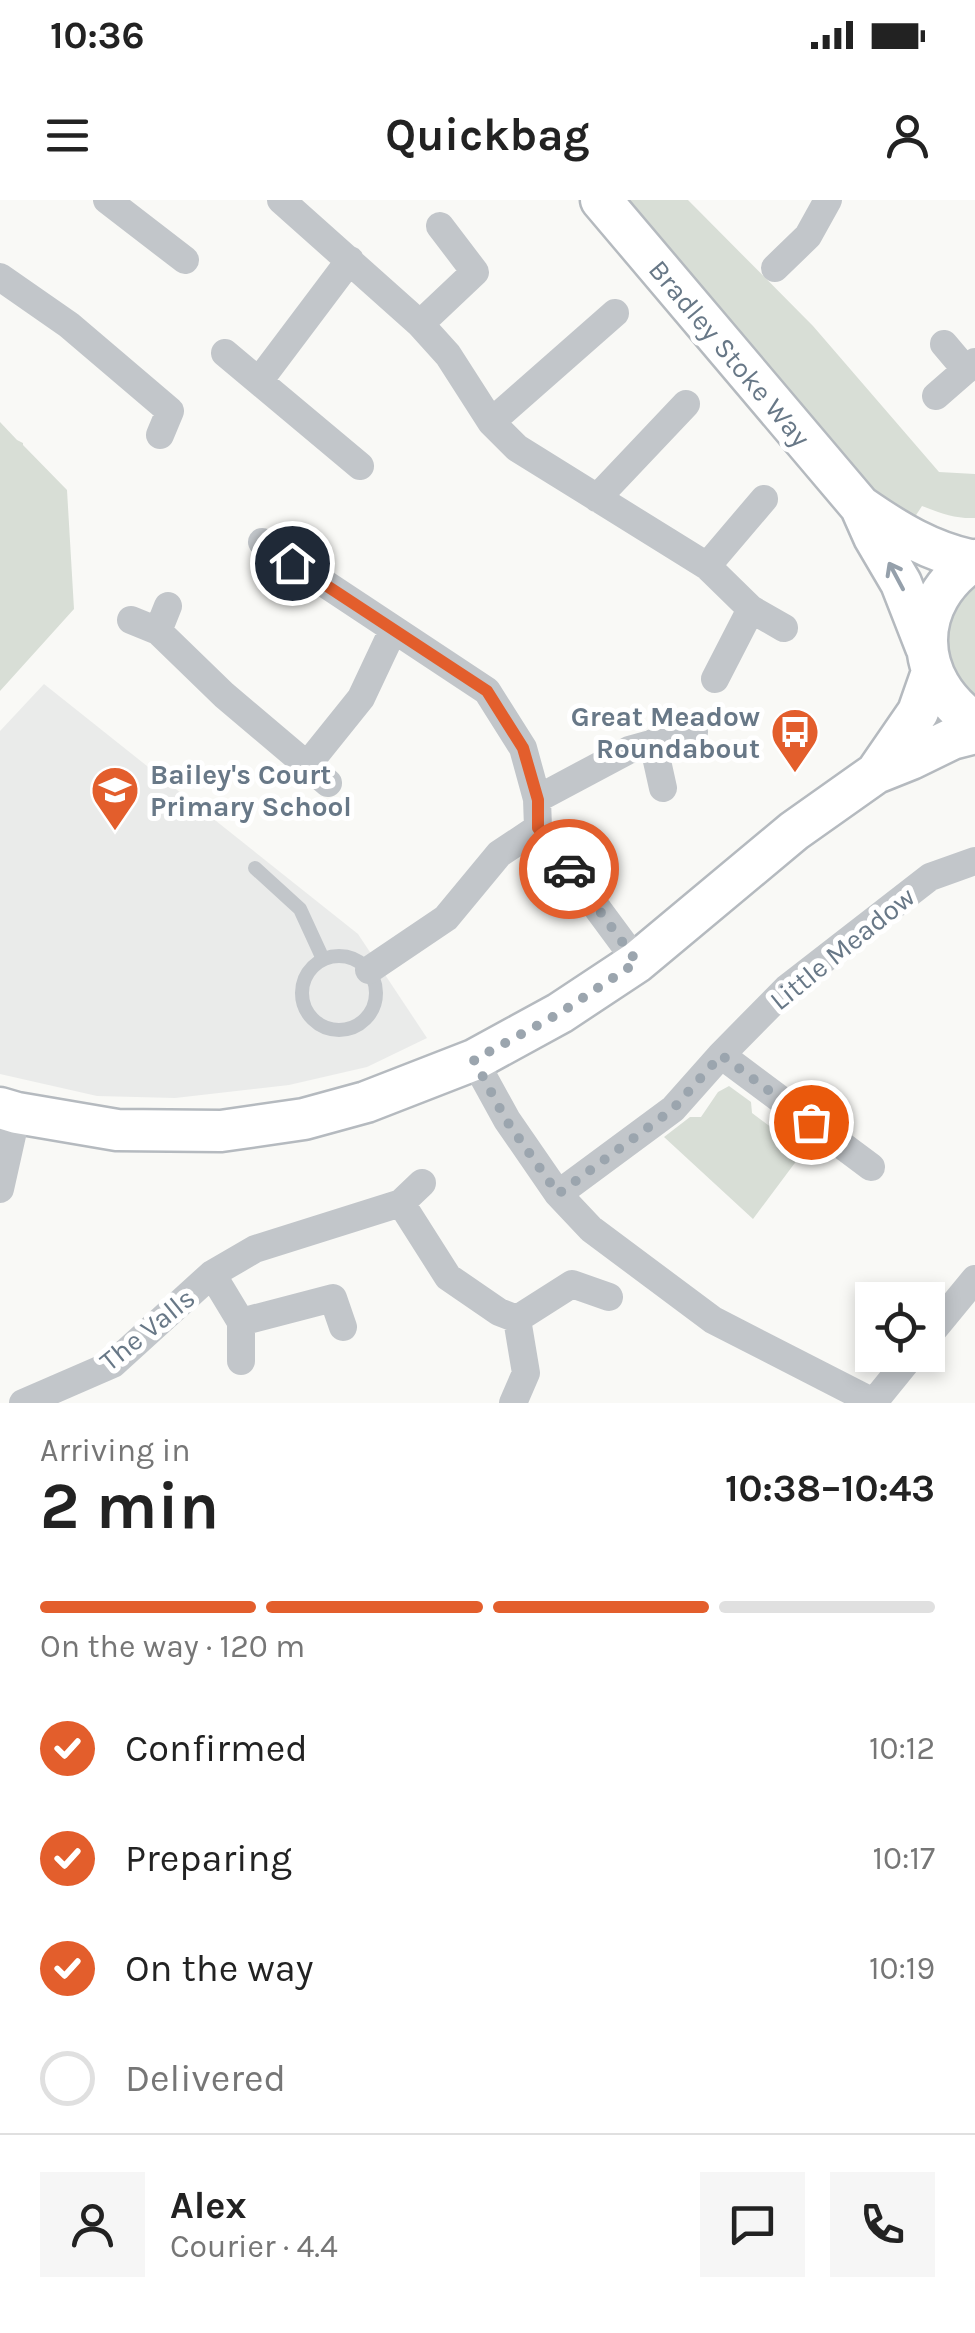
<!DOCTYPE html>
<meta charset="utf-8">
<style>
:root{--surface:#fff;--page:#f6f6f6;--text:#222;--muted:#767676;--line:#e0e0e0;--accent:#e35e2c}
body{margin:0;font-family:Karla,sans-serif;background:var(--page);color:var(--text);height:100vh;display:flex;flex-direction:column;font-size:38px;white-space:nowrap}
*{box-sizing:border-box;margin:0}
p{font-size:32px;color:var(--muted)}
.icon{flex:none;width:55px;height:55px;fill:none;stroke:currentColor;stroke-width:2;stroke-linecap:round;stroke-linejoin:round}
.map{position:relative;height:1203px;overflow:hidden}
.side{display:flex;flex-direction:column;background:var(--surface);flex:1}
.side>*{flex:none}
.buttons{position:absolute;left:855px;top:1082px;display:grid;gap:20px}
.buttons a{display:grid;place-items:center;width:90px;height:90px;border-radius:0px;background:var(--surface);box-shadow:0 5px 15px #0003;font-size:50px}
.pin{position:absolute;display:grid;place-items:center;width:85px;height:85px;color:#fff;margin:-42px;border:5px solid #fff;border-radius:50%;box-shadow:0 2px 10px #0007}
.courier{position:absolute;display:grid;place-items:center;width:100px;height:100px;margin:-50px;border:8px solid #e35e2c;border-radius:50%;background:#fff;color:#222;box-shadow:0 2px 12px #0007}
.headline em{font-style:normal;font-weight:700}
.headline div{display:flex;flex-direction:column-reverse}
.headline{display:flex;align-items:center;justify-content:space-between;height:170px;padding:0 40px}
h1{font-size:65px;font-weight:700;line-height:75px}
.bar{display:grid;grid-template-columns:repeat(4,1fr);gap:15px 10px;align-content:center;height:120px;padding:0 40px}
.bar i{height:12px;border-radius:8px;background:var(--line)}
.bar .current{background:var(--accent)}
.bar p{grid-column:span 4}
.line{display:flex;align-items:center;gap:25px;padding:0 40px;border-top:2px solid var(--line)}
.line div{flex:1}
.round{display:grid;place-items:center;flex:none;width:105px;height:105px;border-radius:0px;background:var(--page)}
ol{padding:0 40px;list-style:none}
li{display:flex;align-items:center;gap:30px;height:110px}
li p{margin-inline-start:auto}
li .icon{padding:10px;border-radius:50%;background:var(--accent);color:#fff;stroke-width:4}
li:last-child{color:var(--muted)}
li i{width:55px;height:55px;border:5px solid var(--line);border-radius:50%}
.status{display:flex;justify-content:space-between;align-items:center;height:70px;padding:0 50px;background:var(--surface);direction:ltr}
.status svg{height:28px;fill:currentColor}
header{display:flex;justify-content:space-between;align-items:center;height:130px;padding:0 40px;background:var(--surface);font-size:45px;font-weight:700}
.map>svg:first-child{display:block}
.built{fill:#eaebea}
.green{fill:#d8ded6}
.lines{fill:none;stroke-linecap:round;stroke-linejoin:round}
.secondary-casing{stroke:#b5babf;stroke-width:45}
.lane{stroke:#c2c6ca;stroke-width:14}
.street{stroke:#c2c6ca;stroke-width:28}
.secondary{stroke:#fff;stroke-width:40}
.oneway{stroke:#95a0ab}
.done{stroke:#9ba5ae;stroke-width:10;stroke-dasharray:0 18}
.route{stroke:#e35e2c;stroke-width:12}
.labels{text-anchor:middle;stroke-width:10;stroke-linejoin:round;paint-order:stroke}
.street-label{font-size:28px;fill:#687887;stroke:#fff}
.poi-label{font-size:28px;font-weight:bold;fill:#687887;stroke:#fff;text-anchor:end}
</style>
<div class="status"><b>10:36</b><svg viewBox="0 0 49 12"><path d="M0 12V9h3v3zM5 12V6h3v6zM10 12V3h3v9zM15 12V0h3v12zM26 1h20v11H26zM47 4h2v5h-2z"/></svg></div>
<header><svg class="icon" aria-label="menu" viewBox="0 0 24 24"><path d="M4 6h16M4 12h16M4 18h16"/></svg>Quickbag<svg class="icon" aria-label="person" viewBox="0 0 24 24"><circle cx="12" cy="8" r="4"/><path d="M4 21q1-7 8-7t8 7"/></svg></header>
<div class="map">
<svg width="975" height="1203" viewBox="0 0 975 1203">
<rect width="100%" height="100%" fill="#f9f9f6"/>
<!-- built -->
<path class="built" d="M44,484L358,734L427,838L367,867L289,885L175,898L97,896L0,874V531Z"/>
<!-- green -->
<path class="green" d="M616,0H688L813,126L939,272L975,274V318C956,319 940,313 922,306L907,329L890,319Z
M0,222L17,240L23,243V245L67,290L74,409L0,491Z
M975,376V500L951,477L944,417Z
M729,886L751,902L752,913L791,942L803,941L809,944L753,1019L664,937L690,917H701L718,892Z"/>
<g class="lines">
<!-- secondary casing -->
<g class="secondary-casing">
<path id="secondary" d="M601,0L860,306C896,331 930,352 974,361
M862,310L874,337L901,383L926,447
M975,360C910,402 912,480 975,522
M876,573L918,512L932,472
M0,908L17,913L117,930L221,931L304,919L366,902L474,860L560,813L637,762L794,631L876,573L911,559L952,539L975,533"/>
</g>
<!-- lane -->
<path class="lane" d="M255,668L300,709L323,759
M302 793a37 37 0 1 1 74 0a37 37 0 1 1-74 0Z"/>
<!-- street -->
<path class="street" d="M107,0L185,60
M281,0L420,124L448,155L491,222L517,248L707,366L751,409L784,428
M775,68L808,36L828,0
M0,77L69,125L170,211L160,235
M420,124L475,72L440,26
M944,144L966,170
M225,153L360,266
M259,181L350,60
M936,196L975,162
M491,222L615,113
M597,298L686,204
M262,342L487,491L523,548L537,599L538,628L637,762
M707,366L764,299
M279,385L292,363
M131,420L158,431L224,495L328,583
M158,431L168,406
M715,479L751,409
M653,543L663,588
M308,564L361,498L393,430
M537,599L629,550L694,532
M369,770L446,718L499,654L538,628
M721,855L871,967
M474,860L507,920L558,994L591,1029L713,1120L873,1202
M0,989L17,913
M558,994L673,909L721,855L787,788L930,677L975,661
M401,1003L448,1077L499,1112L517,1119L526,1173L513,1203
M212,1074L241,1122V1161
M517,1119L572,1084L609,1097
M241,1122L333,1098L343,1127
M928,1136L975,1079
M23,1203L113,1164L212,1074L255,1049L401,1003L422,983
M873,1203L912,1155"/>
<!-- secondary -->
<use href="#secondary" class="secondary"/>
</g>
<!-- one-way arrows -->
<defs><path id="oneway-shaft" d="M-6 0H5M1.5-3L5.5 0L1.5 3" fill="none" stroke-width="1.6" stroke-linecap="round" stroke-linejoin="round" transform="scale(2.5)"/></defs>
<use class="oneway" href="#oneway-shaft" transform="translate(896 376) rotate(-118)"/>
<g class="lines">
<!-- done -->
<path class="done" d="M569,669L637,762L560,813L474,860L506,920L558,994L673,909L721,855L811,922"/>
<!-- route -->
<path class="route" d="M292,363L487,491L523,548L538,600V628L569,669"/>
</g>
<!-- icons -->
<defs>
<g id="bus-pin" transform="scale(2.5)"><path d="M0 17L-7.5 6A9.5 9.5 0 1 1 7.5 6Z" fill="#e35e2c" stroke="#fff"/><path d="M-5-6H5V4H4V6H2V4H-2V6H-4V4H-5ZM-3.5-4V0h7V-4ZM-3.5 1.2v1.5H-2V1.2ZM2 1.2v1.5H3.5V1.2Z" fill="#fff"/></g>
<g id="school-pin" transform="scale(2.5)"><path d="M0 17L-7.5 6A9.5 9.5 0 1 1 7.5 6Z" fill="#e35e2c" stroke="#fff"/><path d="M0-5L7-2L0 1L-7-2ZM-4 1L0 2.5L4 1V4Q0 6-4 4Z" fill="#fff"/></g>
</defs>
<g fill-rule="evenodd">
<use href="#bus-pin" x="795" y="532"/>
<use href="#school-pin" x="115" y="590"/>
</g>
<g class="labels">
<!-- street labels -->
<g class="street-label">
<text transform="translate(730 153) rotate(50)" y="10">Bradley Stoke Way</text>
<text transform="translate(842 748) rotate(-39)" y="10">Little Meadow</text>
<text transform="translate(147 1129) rotate(-39)" y="10">The Valls</text>
</g>
<!-- poi labels -->
<g class="poi-label">
<text x="760" y="526">Great Meadow<tspan x="760" dy="32">Roundabout</tspan></text>
<text x="150" y="584" text-anchor="start">Bailey's Court<tspan x="150" dy="32">Primary School</tspan></text>
</g>
</g>
</svg>
<div class="buttons">
<a><svg class="icon" aria-label="locate" viewBox="0 0 24 24"><circle cx="12" cy="12" r="6"/><path d="M12 2v4M12 18v4M2 12h4M18 12h4"/></svg></a>
</div>
<div class="pin" style="left:811px;top:922px;background:#ea580c"><svg class="icon" aria-label="bag" viewBox="0 0 24 24"><path d="M5 8h14l-1 12H6zM9 8a3 3 0 0 1 6 0"/></svg></div>
<div class="pin" style="left:292px;top:363px;background:#1f2937"><svg class="icon" aria-label="home" viewBox="0 0 24 24"><path d="M3 11l9-7 9 7M6 9v11h12V9"/></svg></div>
<div class="courier" style="left:569px;top:669px"><svg class="icon" aria-label="car" viewBox="0 0 24 24"><path d="M5 17H2v-5l4-1 3-4h7l3 4 3 1v5h-3M9 17h6M6 11h13"/><circle cx="7" cy="17" r="2"/><circle cx="17" cy="17" r="2"/></svg></div>
</div>
<section class="side">
<div class="headline"><div><h1>2 min</h1><p>Arriving in</p></div><em>10:38–10:43</em></div>
<div class="bar"><i class="current"></i><i class="current"></i><i class="current"></i><i></i><p>On the way · 120 m</p></div>
<ol>
<li><svg class="icon" aria-label="check" viewBox="0 0 24 24"><path d="M5 12l5 5 9-10"/></svg>Confirmed<p>10:12</p></li>
<li><svg class="icon" aria-label="check" viewBox="0 0 24 24"><path d="M5 12l5 5 9-10"/></svg>Preparing<p>10:17</p></li>
<li><svg class="icon" aria-label="check" viewBox="0 0 24 24"><path d="M5 12l5 5 9-10"/></svg>On the way<p>10:19</p></li>
<li><i></i>Delivered</li>
</ol>
<div class="line" style="height:180px"><a class="round"><svg class="icon" aria-label="person" viewBox="0 0 24 24"><circle cx="12" cy="8" r="4"/><path d="M4 21q1-7 8-7t8 7"/></svg></a><div><b>Alex</b><p>Courier · 4.4</p></div><a class="round"><svg class="icon" aria-label="chat" viewBox="0 0 24 24"><path d="M4 5h16v11H9l-5 4z"/></svg></a><a class="round"><svg class="icon" aria-label="phone" viewBox="0 0 24 24"><path d="M5 4h4l2 5-3 2q2 4 5 5l2-3 5 2v4C11 20 4 13 5 4z"/></svg></a></div>
</section>
